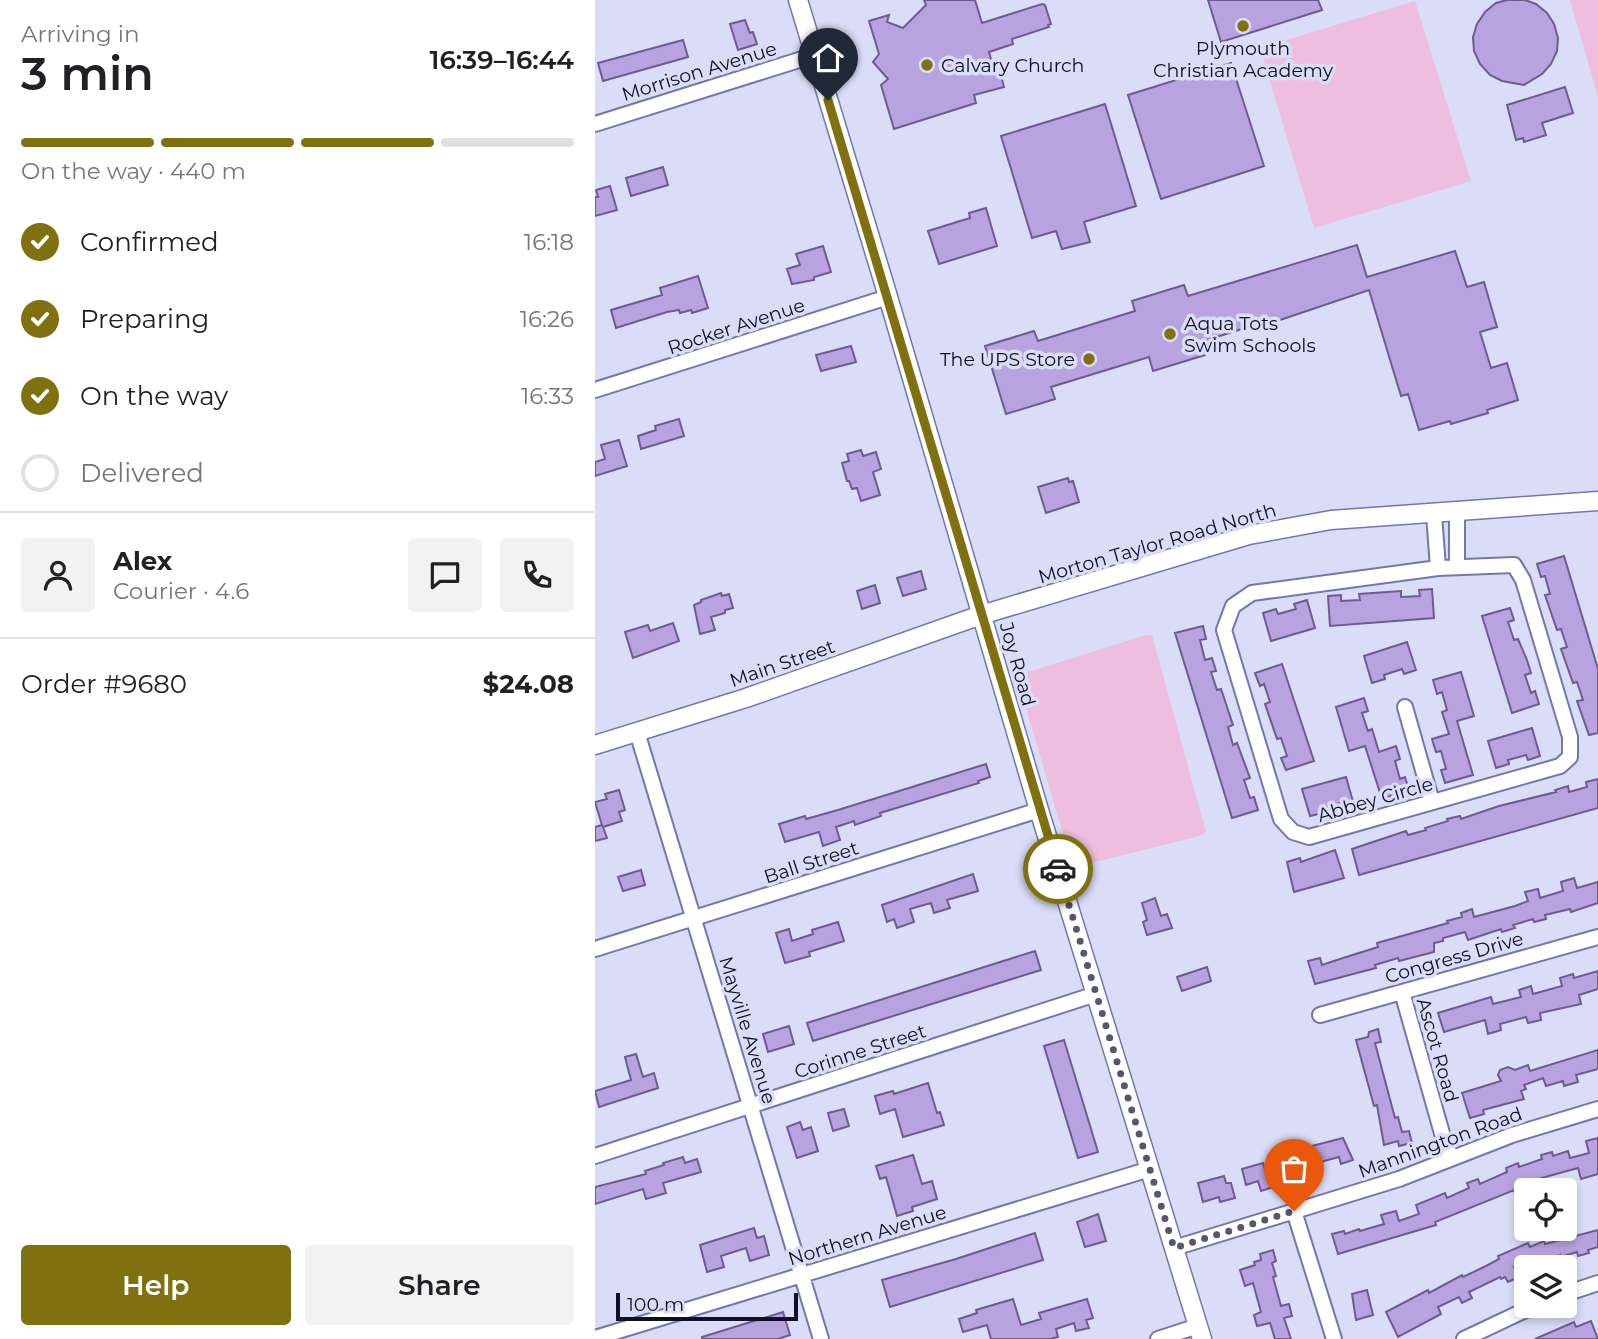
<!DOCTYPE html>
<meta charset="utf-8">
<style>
:root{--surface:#fff;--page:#f2f2f2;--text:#202124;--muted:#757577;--line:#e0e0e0;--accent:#7f7110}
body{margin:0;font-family:Montserrat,sans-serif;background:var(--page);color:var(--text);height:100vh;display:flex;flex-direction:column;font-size:26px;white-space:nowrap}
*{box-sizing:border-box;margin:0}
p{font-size:23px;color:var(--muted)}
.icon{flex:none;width:38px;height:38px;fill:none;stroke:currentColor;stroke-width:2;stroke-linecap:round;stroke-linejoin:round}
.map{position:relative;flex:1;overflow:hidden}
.details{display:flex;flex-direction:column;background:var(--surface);width:595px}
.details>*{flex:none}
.tools{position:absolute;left:919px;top:1178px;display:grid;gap:14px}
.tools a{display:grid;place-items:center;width:63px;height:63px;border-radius:7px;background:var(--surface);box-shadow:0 4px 10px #0003;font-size:35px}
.scale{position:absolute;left:21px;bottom:18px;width:182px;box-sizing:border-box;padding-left:7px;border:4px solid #0f0f25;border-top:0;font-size:19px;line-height:24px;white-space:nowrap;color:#0f0f25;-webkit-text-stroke:5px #daddf7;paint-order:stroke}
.pin{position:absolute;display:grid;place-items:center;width:60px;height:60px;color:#fff;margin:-72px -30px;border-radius:50% 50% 50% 0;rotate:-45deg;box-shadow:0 0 7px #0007}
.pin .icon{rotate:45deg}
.courier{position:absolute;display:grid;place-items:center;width:70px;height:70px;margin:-35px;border:5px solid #7f7110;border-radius:50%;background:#fff;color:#222;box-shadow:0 2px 9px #0007}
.overview em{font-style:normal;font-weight:600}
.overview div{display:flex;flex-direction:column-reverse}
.overview{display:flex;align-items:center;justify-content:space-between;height:119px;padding:0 21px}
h1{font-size:46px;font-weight:600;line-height:52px}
.bar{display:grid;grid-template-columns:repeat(4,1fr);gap:10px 7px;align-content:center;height:84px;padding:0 21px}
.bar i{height:9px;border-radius:5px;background:var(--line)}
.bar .active{background:var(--accent)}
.bar p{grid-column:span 4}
.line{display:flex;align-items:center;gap:18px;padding:0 21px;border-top:2px solid var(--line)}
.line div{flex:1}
.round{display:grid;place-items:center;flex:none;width:74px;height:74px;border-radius:7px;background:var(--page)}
ol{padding:0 21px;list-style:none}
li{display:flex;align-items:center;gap:21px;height:77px}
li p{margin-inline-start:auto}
li .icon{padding:7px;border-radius:50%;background:var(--accent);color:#fff;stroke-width:4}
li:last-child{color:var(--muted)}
li i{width:38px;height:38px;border:4px solid var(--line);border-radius:50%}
.cta{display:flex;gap:14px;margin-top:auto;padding:14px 21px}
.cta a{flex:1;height:80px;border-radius:7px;background:var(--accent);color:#fff;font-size:28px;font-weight:600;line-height:80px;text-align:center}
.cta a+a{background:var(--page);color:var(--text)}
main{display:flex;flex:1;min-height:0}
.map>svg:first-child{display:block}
.green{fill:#edbedd}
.building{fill:#b8a3e0;stroke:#6f5b92;stroke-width:2}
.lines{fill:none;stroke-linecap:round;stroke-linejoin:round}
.minor-casing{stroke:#7277b0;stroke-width:18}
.tertiary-casing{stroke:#7277b0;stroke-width:21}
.minor{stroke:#fff;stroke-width:14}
.tertiary{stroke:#fff;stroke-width:18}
.done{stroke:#56576e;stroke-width:7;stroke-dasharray:0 12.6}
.route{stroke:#7f7110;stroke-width:9}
.poi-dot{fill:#7f7110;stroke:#daddf7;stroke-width:2.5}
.labels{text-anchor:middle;stroke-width:7;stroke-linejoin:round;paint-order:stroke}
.poi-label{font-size:19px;fill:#0f0f25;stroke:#daddf7;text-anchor:start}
.street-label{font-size:19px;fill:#0f0f25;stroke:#daddf7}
</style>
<main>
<section class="details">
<div class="overview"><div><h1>3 min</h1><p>Arriving in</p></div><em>16:39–16:44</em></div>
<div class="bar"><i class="active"></i><i class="active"></i><i class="active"></i><i></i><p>On the way · 440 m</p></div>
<ol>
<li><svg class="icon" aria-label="check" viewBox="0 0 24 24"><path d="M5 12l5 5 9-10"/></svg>Confirmed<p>16:18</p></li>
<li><svg class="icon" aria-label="check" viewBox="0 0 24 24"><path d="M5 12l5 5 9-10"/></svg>Preparing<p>16:26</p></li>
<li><svg class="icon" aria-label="check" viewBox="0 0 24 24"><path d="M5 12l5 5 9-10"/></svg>On the way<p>16:33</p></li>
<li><i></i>Delivered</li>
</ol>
<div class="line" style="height:126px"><a class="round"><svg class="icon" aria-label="person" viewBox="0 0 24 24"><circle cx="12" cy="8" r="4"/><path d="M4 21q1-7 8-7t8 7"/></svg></a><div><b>Alex</b><p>Courier · 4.6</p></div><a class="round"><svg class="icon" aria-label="chat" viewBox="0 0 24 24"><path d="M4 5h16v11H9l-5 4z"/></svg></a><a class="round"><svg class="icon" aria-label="phone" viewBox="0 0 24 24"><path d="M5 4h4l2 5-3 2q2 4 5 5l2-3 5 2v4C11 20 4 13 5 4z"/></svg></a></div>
<div class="line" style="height:91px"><div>Order #9680</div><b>$24.08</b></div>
<div class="cta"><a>Help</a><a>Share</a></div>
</section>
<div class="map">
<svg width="1003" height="1339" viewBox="0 0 1003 1339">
<rect width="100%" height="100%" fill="#daddf7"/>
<!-- green -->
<path class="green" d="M975,0H1003V97Z
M820,1L876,181L719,228L665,48Z
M551,635H557L611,832L604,836L480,867L475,858L425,687L427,674Z"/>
<!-- building -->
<path class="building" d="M329,0H380L387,23L447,4L450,5L456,24L453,25L454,27L417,39L418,44L394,52L400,74L405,72L409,87L379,95L381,103L299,129L286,85L293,79L278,62L284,54L274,21L294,15L292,22L308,28L331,5Z
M613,0H723L727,10L626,42Z
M912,0H930L941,4L952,13L959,24L963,38L962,51L956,64L947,74L929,85L907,81L895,75L885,64L879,51L878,37L882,24L890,12L901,3Z
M150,20L155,33L158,32L162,44L143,50L135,24Z
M88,40L93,57L8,81L3,63Z
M636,63L669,166L566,199L533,95Z
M970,87L978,113L947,123L951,135L929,142L928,138L921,140L912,105Z
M510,104L541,206L489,222L495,242L467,249L461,231L437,238L406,136Z
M68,167L73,185L36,196L31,178Z
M15,186L22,210L0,216V197H3L1,190Z
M391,208L402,246L344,264L333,231L375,218L374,213Z
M762,245L772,277L860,251L872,287L889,282L902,327L885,332L896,368L912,363L923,400L892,410L893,413L856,424L855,421L824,430L813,394L806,396L774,290L673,324L672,321L606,342L610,355L558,371L554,357L456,387L460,399L411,414L390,346L439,331L443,341L540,311L537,301L589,285L593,296Z
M228,246L236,272L219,277V280L197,284L192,269L205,265L201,254Z
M103,276L113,308L97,313L96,310L85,313L84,310L72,312L21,328L16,310L67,295L65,288Z
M256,346L261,362L226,371L221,355Z
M84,419L89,436L46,449L43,436L61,430L60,426Z
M24,440L32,466L0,476V462L10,459L6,445Z
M266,450L268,456L281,452L286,469L278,472L285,495L266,501L262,488L257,489L254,481H252L247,463L254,461L252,454Z
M473,478L474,482L478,481L484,502L451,513L443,487Z
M969,556L1003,669V733L994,735L982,701L988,700L982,682L978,683L966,649L972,647L966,629L962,630L950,595L955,594L950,576L946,577L942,564Z
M326,571L331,589L308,596L302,578Z
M280,585L285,603L267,609L262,591Z
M837,589L839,618L735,626L733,596L746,595V601L765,600L764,594L806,591V597L825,596L824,590Z
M126,593L127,596L134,594L138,608L130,610V613L116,617L120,630L105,634L99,605L106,602V600Z
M712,600L720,628L676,641L668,613L681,609L683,614L701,609L699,604Z
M915,608L919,620L913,622L919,640L923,639L932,660L936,673L930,675L936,693L940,691L944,704L917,713L887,616Z
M78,623L84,641L38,658L30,632L53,625L55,631Z
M608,626L611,639L605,640L610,660L617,658L621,671L616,672L622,690L626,689L638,725L633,727L638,745L642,743L655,778L649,780L655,798L659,797L663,810L637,818L580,633Z
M812,642L821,670L809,674L807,669L789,675L790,679L777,683L769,656Z
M687,664L719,761L691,770L686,758L692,756L686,738L682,739L670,704L675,702L669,684L665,686L660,673Z
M866,672L879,716L862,721L878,775L850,783L846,770L851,769L846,751L841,752L837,739L854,734L847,712L852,710L847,692L842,694L838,680Z
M769,698L773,711L767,713L773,731L777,729L784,752L801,746L805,759L800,761L805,779L810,777L814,790L787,799L770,746L754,751L741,707Z
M937,728L945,756L933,760L931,755L913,760L914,764L901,768L893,741Z
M391,764L395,777L383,781L384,783L285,813L286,816L260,825L259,821L241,827L245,840L228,846L224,832L190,842L184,824L210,816L211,819L243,810Z
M751,777L759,805L746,809L745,803L727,809L728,813L715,816L707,789Z
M1003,779V808L764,875L757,849L811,831L813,835L831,830L830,828L853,821L852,819L865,816L866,819L904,806L961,792L960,790L973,786L974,792L992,787L991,782Z
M24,790L30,810L24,812L27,821L8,827L12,838L0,841V827L7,825L0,802L12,799L10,794Z
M740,850L749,878L699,892L692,862L705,858L706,862Z
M46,870L50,885L28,891L23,877Z
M378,874L383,891L352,900L355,908L339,913L336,903L315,909L319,922L302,928L299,919L292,922L287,905Z
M979,878L982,888L1003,882V903L976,912L975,909L950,915L951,919L939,922L938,919L918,925L920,928L907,932L906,929L873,940L870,932L848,938V941L839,943V952L804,961L803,958L780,965L781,968L720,984L713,961L725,958L727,965L748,958L783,947L782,943L853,923L852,921L867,917L866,913L877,909L879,917L920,906L933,901L930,892L943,889L945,898L968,891L966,882Z
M560,898L566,916L572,914L577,928L552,935L548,922L552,920L547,903Z
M243,922L249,941L214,952L215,956L190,963L181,933L194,929L197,941L218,934L217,930Z
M440,951L446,970L218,1041L212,1023Z
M612,967L616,981L587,991L582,977Z
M1003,971V989L984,995L986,1004L945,1013L946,1020L933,1023L931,1017L905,1024L906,1030L893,1034L890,1020L849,1032L843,1013L896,997L898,1004L926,997L924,990L936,986L938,994L967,986L965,978L978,974L979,978Z
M194,1026L199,1044L173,1052L168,1034Z
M783,1029L786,1042L780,1043L800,1118L803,1117L807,1132L814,1131L817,1143L804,1146L803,1141L789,1145L782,1105L779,1106L761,1040L773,1037L774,1032Z
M469,1040L503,1152L483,1158L449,1046Z
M1003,1050V1069L981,1075L983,1082L969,1086L968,1081L951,1086L948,1078L929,1085L931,1089L926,1091L929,1099L888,1110L889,1114L875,1118L867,1093L906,1081L903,1075L905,1070L913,1067L920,1070L933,1065L935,1071Z
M41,1054L48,1077L59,1073L63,1088L4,1107L0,1091L36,1080L30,1057Z
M333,1083L342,1113L345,1112L349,1125L308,1137L300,1109L285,1114L280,1096L298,1091L299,1094Z
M249,1109L254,1126L238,1131L233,1113Z
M205,1122L208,1130L216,1127L223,1151L202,1158L192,1127Z
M748,1138L758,1160L746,1164L744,1157L718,1164L721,1173L708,1177L706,1169L691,1173L686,1154Z
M1003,1138V1174L986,1179L983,1168L943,1179L930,1184L931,1194L921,1198L919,1190L840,1222L841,1225L743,1254L737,1234L749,1231L750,1234L764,1229L765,1231L789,1224L786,1215L801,1211L804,1221L824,1214L821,1205L850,1193L852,1198L874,1188L872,1183L883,1179L885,1184L912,1172L911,1168L923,1163L924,1167L947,1159L946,1155L957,1152L958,1156L973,1151L975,1158L994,1153L991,1141Z
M318,1155L327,1184L337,1181L342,1199L317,1207L318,1211L302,1216L291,1177L285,1179L281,1166Z
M88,1157L90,1163L102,1159L106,1172L68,1183L71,1193L51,1199L48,1189L0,1204V1187L51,1174L50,1171L69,1165L68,1163Z
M668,1163L671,1173L676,1171L681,1186L666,1191L663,1181L651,1185L647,1169Z
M629,1176L631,1183H636L640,1198L625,1202L624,1197L608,1202L603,1183Z
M503,1214L511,1241L490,1247L482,1222Z
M159,1228L162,1238L169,1236L174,1255L155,1261L151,1248L126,1256L129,1267L112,1272L105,1245Z
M1003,1230V1247L993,1250L994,1253L983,1256L982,1252L965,1257V1255L943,1264L944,1267H919L924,1277L913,1282L910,1277L906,1279L905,1277L874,1292L877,1298L867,1303L864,1297L843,1307L846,1314L803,1337L791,1312L833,1290L834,1293L867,1275L868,1277L891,1266L904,1259L903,1256L933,1243L935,1247L949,1241L950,1244Z
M440,1233L448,1260L295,1307L287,1280L361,1259Z
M678,1250L681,1261L677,1263L681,1276L678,1277L686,1306L694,1304L697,1316L689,1318L696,1339H680L675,1323L662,1326L659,1315L666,1312L658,1283L650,1286L645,1270L660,1265L659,1262L666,1260L665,1254Z
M772,1290L778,1315L761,1320L757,1294Z
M418,1299L426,1325L446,1319L444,1313L492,1299L498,1318L491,1320L494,1328L481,1331L479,1323L461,1329L463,1337L455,1339H396L392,1325L368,1332L364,1319L382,1313L381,1310Z
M188,1312L195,1335L183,1339H107V1337Z
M996,1321L1003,1339H940L979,1322L981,1327Z"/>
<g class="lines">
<!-- minor casing -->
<g class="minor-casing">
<path id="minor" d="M0,124L220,55
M0,390L293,297
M839,514L843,568
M919,565L928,580L975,737V757L965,766L714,837L698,832L686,819L629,630L638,606L657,593L843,568Z
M862,567V512
M810,707L837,802
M42,732L226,1339
M0,949L444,810
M807,992L850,1144L857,1158
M725,1015L1003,937
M0,1156L501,994
M699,1211L739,1339
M579,1248L804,1179L917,1135L1003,1109
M970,1294L1003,1283
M0,1338L555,1169
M563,1339L603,1326
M869,1339L939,1306"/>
</g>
<!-- tertiary casing -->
<g class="tertiary-casing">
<path id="tertiary" d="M203,0L291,290L444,810L607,1339
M0,745L151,698L386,615L654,535L736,520L1003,501"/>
</g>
<!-- minor -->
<use href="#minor" class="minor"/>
<!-- tertiary -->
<use href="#tertiary" class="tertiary"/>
</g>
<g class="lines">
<!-- done -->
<path class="done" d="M463,869L579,1248L699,1211"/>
<!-- route -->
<path class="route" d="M233,100L463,869"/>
</g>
<!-- markers -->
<g class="poi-dot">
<circle cx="648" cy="26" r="7"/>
<circle cx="332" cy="65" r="7"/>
<circle cx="575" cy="334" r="7"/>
<circle cx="494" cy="359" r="7"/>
</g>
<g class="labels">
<!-- poi labels -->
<g class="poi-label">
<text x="648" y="55" text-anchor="middle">Plymouth<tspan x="648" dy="22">Christian Academy</tspan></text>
<text x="346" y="72">Calvary Church</text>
<text x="589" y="330">Aqua Tots<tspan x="589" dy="22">Swim Schools</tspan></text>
<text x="480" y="366" text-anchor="end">The UPS Store</text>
</g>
<!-- street labels -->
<g class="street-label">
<text transform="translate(104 71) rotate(-17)" y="7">Morrison Avenue</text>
<text transform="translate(141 326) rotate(-18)" y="7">Rocker Avenue</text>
<text transform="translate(562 543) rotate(-16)" y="7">Morton Taylor Road North</text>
<text transform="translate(187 663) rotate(-19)" y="7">Main Street</text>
<text transform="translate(423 664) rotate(74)" y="7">Joy Road</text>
<text transform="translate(780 799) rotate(-16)" y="7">Abbey Circle</text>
<text transform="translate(216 862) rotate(-18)" y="7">Ball Street</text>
<text transform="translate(859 957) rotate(-16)" y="7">Congress Drive</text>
<text transform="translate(153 1030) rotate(73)" y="7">Mayville Avenue</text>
<text transform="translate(843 1050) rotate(74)" y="7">Ascot Road</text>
<text transform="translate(265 1051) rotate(-18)" y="7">Corinne Street</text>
<text transform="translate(845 1142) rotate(-20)" y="7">Mannington Road</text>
<text transform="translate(272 1235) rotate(-17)" y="7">Northern Avenue</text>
</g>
</g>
</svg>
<div class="tools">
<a><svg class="icon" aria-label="locate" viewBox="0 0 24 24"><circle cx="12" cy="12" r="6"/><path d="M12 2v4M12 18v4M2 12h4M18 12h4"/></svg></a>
<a><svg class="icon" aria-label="layers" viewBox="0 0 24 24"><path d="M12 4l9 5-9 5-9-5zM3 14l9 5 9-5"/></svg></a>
</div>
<div class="scale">100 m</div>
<div class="pin" style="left:699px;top:1211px;background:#ea580c"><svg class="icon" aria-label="bag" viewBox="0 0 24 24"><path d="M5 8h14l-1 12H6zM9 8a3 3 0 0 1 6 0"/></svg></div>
<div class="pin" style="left:233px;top:100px;background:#1f2937"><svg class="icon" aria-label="home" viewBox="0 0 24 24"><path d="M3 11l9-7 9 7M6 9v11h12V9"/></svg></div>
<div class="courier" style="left:463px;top:869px"><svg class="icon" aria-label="car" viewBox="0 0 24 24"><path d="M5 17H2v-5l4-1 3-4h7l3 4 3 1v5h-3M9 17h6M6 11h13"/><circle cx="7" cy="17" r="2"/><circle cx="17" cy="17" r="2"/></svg></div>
</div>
</main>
